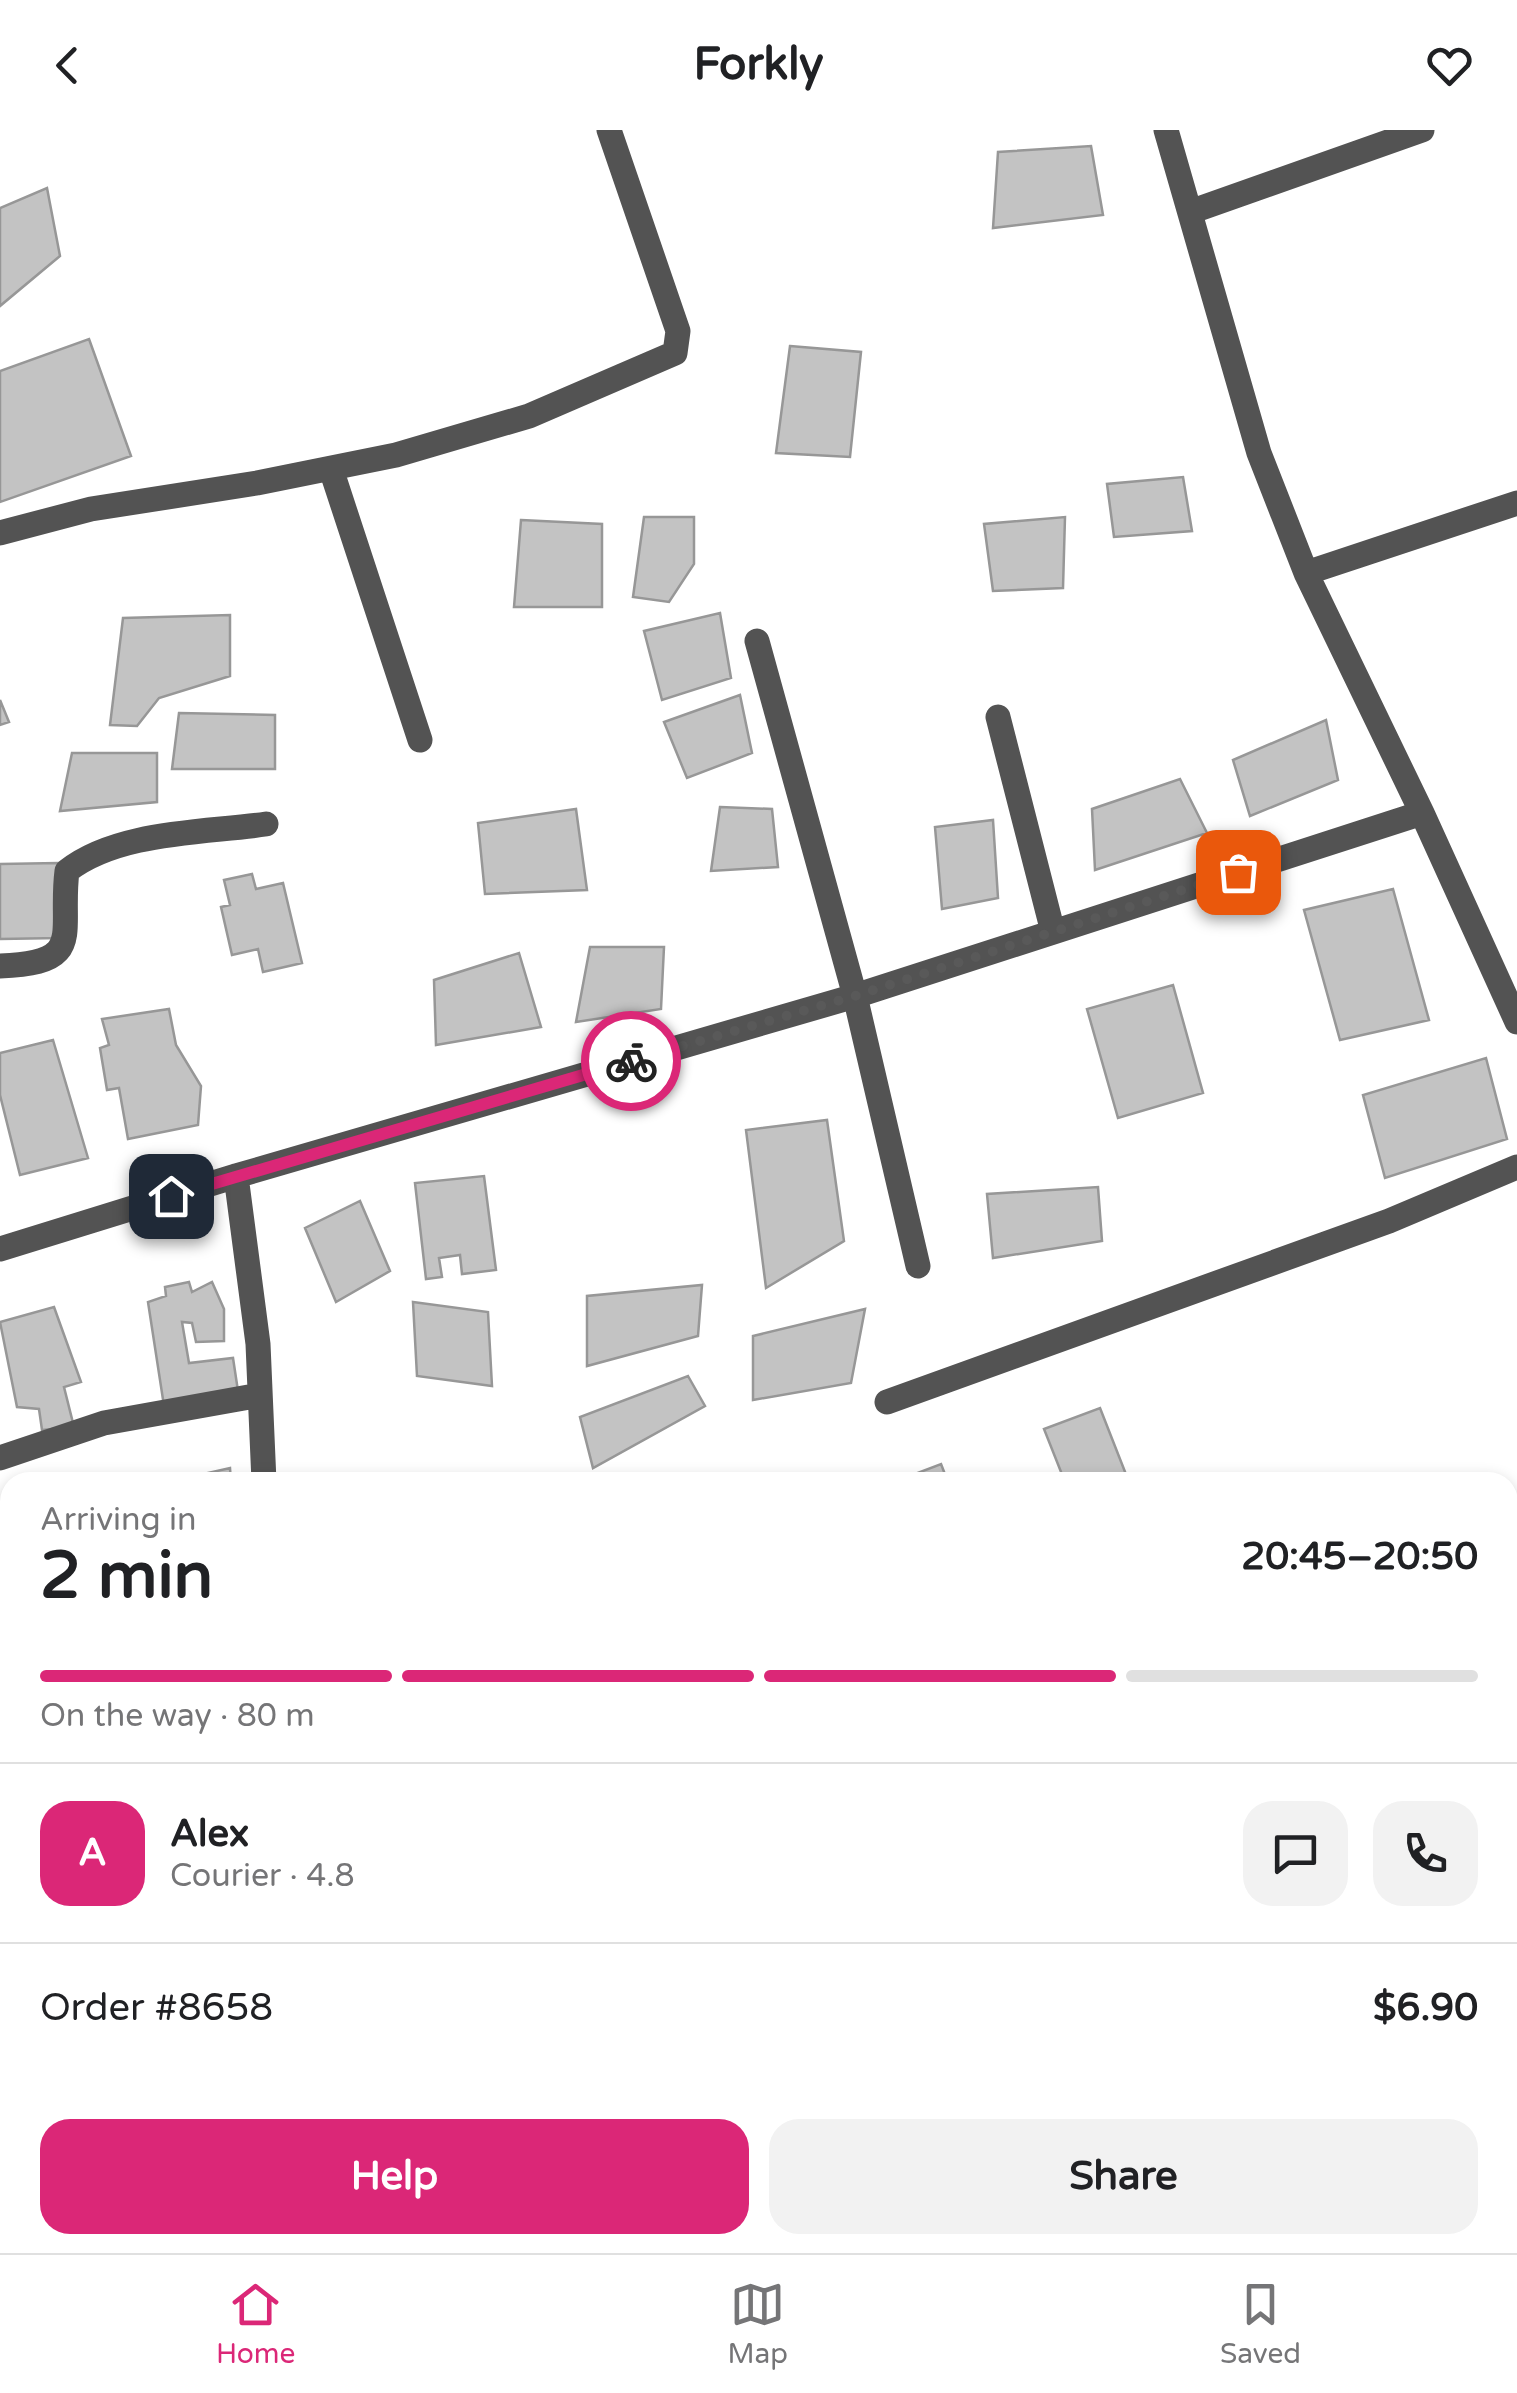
<!DOCTYPE html>
<meta charset="utf-8">
<style>
:root{--surface:#fff;--page:#f2f2f2;--text:#202124;--muted:#757577;--line:#e0e0e0;--accent:#db2777}
body{margin:0;font-family:"Varela Round",sans-serif;background:var(--page);color:var(--text);height:100vh;display:flex;flex-direction:column;font-size:38px;white-space:nowrap}
*{box-sizing:border-box;margin:0}
p{font-size:32px;color:var(--muted)}
.icon{flex:none;width:55px;height:55px;fill:none;stroke:currentColor;stroke-width:2;stroke-linecap:round;stroke-linejoin:round}
.map{position:relative;flex:1;overflow:hidden}
.panel{position:absolute;left:0px;top:1342px;width:1518px;height:782px;display:flex;flex-direction:column;background:var(--surface);border-radius:30px 30px 0 0;box-shadow:0 5px 15px #0003}
.panel>*{flex:none}
.pin{position:absolute;display:grid;place-items:center;width:85px;height:85px;color:#fff;margin:-42px;border-radius:20px;box-shadow:0 5px 15px #0006}
.courier{position:absolute;display:grid;place-items:center;width:100px;height:100px;margin:-50px;border:8px solid #db2777;border-radius:50%;background:#fff;color:#222;box-shadow:0 2px 12px #0007}
.summary em{font-style:normal;font-weight:700}
.summary div{display:flex;flex-direction:column-reverse}
.summary{display:flex;align-items:center;justify-content:space-between;height:170px;padding:0 40px}
h1{font-size:65px;font-weight:700;line-height:75px}
.bar{display:grid;grid-template-columns:repeat(4,1fr);gap:15px 10px;align-content:center;height:120px;padding:0 40px}
.bar i{height:12px;border-radius:8px;background:var(--line)}
.bar .selected{background:var(--accent)}
.bar p{grid-column:span 4}
.line{display:flex;align-items:center;gap:25px;padding:0 40px;border-top:2px solid var(--line)}
.line div{flex:1}
.round{display:grid;place-items:center;flex:none;width:105px;height:105px;border-radius:30px;background:var(--page)}
.action{display:flex;gap:20px;margin-top:auto;padding:20px 40px}
.action a{flex:1;height:115px;border-radius:30px;background:var(--accent);color:#fff;font-size:40px;font-weight:700;line-height:115px;text-align:center}
.action a+a{background:var(--page);color:var(--text)}
header{display:flex;justify-content:space-between;align-items:center;height:130px;padding:0 40px;background:var(--surface);font-size:45px;font-weight:700}
.tab-bar{display:flex;justify-content:space-around;align-items:center;height:140px;border-top:2px solid var(--line);background:var(--surface);font-size:28px;color:var(--muted)}
.tab-bar a{display:grid;justify-items:center;gap:5px}
.tab-bar .selected{color:var(--accent)}
.map>svg:first-child{display:block}
.building{fill:#c3c3c3;stroke:#979797;stroke-width:2.5}
.lines{fill:none;stroke-linecap:round;stroke-linejoin:round}
.minor{stroke:#535353;stroke-width:25}
.done{stroke:#595959;stroke-width:10;stroke-dasharray:0 18}
.route{stroke:#db2777;stroke-width:12}
</style>
<header><svg class="icon" aria-label="back" viewBox="0 0 24 24"><path d="M15 5l-7 7 7 7"/></svg>Forkly<svg class="icon" aria-label="heart" viewBox="0 0 24 24"><path d="M12 20l-8-8c-3-5 5-10 8-4 3-6 11-1 8 4z"/></svg></header>
<div class="map">
<svg width="1517" height="2123" viewBox="0 0 1517 2123">
<rect width="100%" height="100%" fill="#fff"/>
<!-- building -->
<path class="building" d="M1091,16L1103,85L993,98L998,22Z
M47,58L60,126L0,176V78Z
M89,209L131,326L0,372V241Z
M790,216L861,222L850,327L776,323Z
M1183,347L1192,401L1114,407L1107,354Z
M644,387H694V434L669,472L633,467Z
M1065,387L1063,458L993,461L984,394Z
M521,390L602,394V477H514Z
M720,483L731,548L662,570L644,501Z
M230,485V546L159,568L137,596L110,595L123,488Z
M740,565L752,623L687,648L664,592Z
M0,570L9,592L0,595Z
M179,583L275,585V639H172Z
M1326,590L1338,650L1250,686L1233,630Z
M72,623H157V672L60,681Z
M1180,649L1207,703L1095,740L1092,679Z
M720,677L772,679L778,737L711,741Z
M576,679L587,760L485,764L478,693Z
M993,690L998,768L942,779L935,697Z
M58,733L59,808L0,809V734Z
M252,744L256,759L283,753L302,833L263,842L258,819L232,825L221,777L230,775L224,750Z
M1393,759L1429,890L1340,910L1304,780Z
M590,817H664L661,879L576,892Z
M519,823L541,897L436,915L434,850Z
M1173,855L1203,963L1118,988L1087,879Z
M169,879L176,915L201,956L198,995L128,1009L119,958L107,960L100,918L109,915L102,889Z
M53,910L88,1028L20,1045L0,965V923Z
M1486,928L1507,1009L1385,1048L1363,965Z
M827,990L844,1111L766,1158L746,1000Z
M484,1046L496,1140L462,1144L460,1125L439,1128L442,1147L426,1149L415,1053Z
M1098,1057L1102,1111L993,1128L987,1064Z
M360,1071L390,1141L336,1172L305,1098Z
M189,1152L192,1162L212,1152L224,1179V1211L196,1212L192,1193L182,1192L189,1233L233,1228L238,1261L164,1276L148,1172L166,1166L165,1157Z
M702,1155L698,1206L587,1236V1166Z
M413,1172L488,1182L492,1256L417,1246Z
M54,1177L81,1252L64,1257L74,1297L42,1300L39,1279L17,1277L0,1192Z
M865,1179L851,1253L753,1270V1206Z
M688,1246L705,1276L593,1338L580,1287Z
M1100,1278L1129,1352H1065L1044,1299Z
M941,1334L948,1352H894Z
M230,1338L231,1352H168Z
M10,1626V1758L0,1761V1628Z
M7,1806H10V1885L4,1884Z
M1508,1985L1517,2003V2039L1508,2044Z
M56,2115H146V2123H56Z
M183,2115H345L344,2123H182Z
M1013,2115H1141L1124,2123H1016Z
M1153,2115H1173L1177,2123H1137Z
M1181,2115H1355L1359,2123H1185Z"/>
<g class="lines">
<!-- minor -->
<path class="minor" d="M1166,0L1259,323L1306,443L1422,683L1517,892
M1190,82L1422,0
M331,339L420,610
M0,403L91,379L257,353L396,325L529,286L675,223L678,201L609,0
M1306,443L1517,373
M757,511L855,866L918,1136
M998,587L1053,802
M0,836C87,833 59,804 67,741C118,701 204,703 266,694
M236,1046L258,1214L264,1352
M0,1119L236,1046L855,866L1422,683
M887,1272L1389,1091L1517,1037
M0,1328L104,1293L260,1265
M1508,1609L1517,1600
M1508,1655L1517,1668
M0,2035L10,2034
M1508,2077L1517,2072
M373,2115L377,2123
M974,2115L978,2123
M444,2123L455,2115
M910,2123L919,2115
M1421,2123L1436,2115"/>
</g>
<g class="lines">
<!-- done -->
<path class="done" d="M631,931L855,866L1238,742"/>
<!-- route -->
<path class="route" d="M171,1066L631,931"/>
</g>
</svg>
<div class="pin" style="left:1238px;top:742px;background:#ea580c"><svg class="icon" aria-label="bag" viewBox="0 0 24 24"><path d="M5 8h14l-1 12H6zM9 8a3 3 0 0 1 6 0"/></svg></div>
<div class="pin" style="left:171px;top:1066px;background:#1f2937"><svg class="icon" aria-label="home" viewBox="0 0 24 24"><path d="M3 11l9-7 9 7M6 9v11h12V9"/></svg></div>
<div class="courier" style="left:631px;top:931px"><svg class="icon" aria-label="bike" viewBox="0 0 24 24"><circle cx="6" cy="16" r="4"/><circle cx="18" cy="16" r="4"/><path d="M6 16l4-8h5l3 8M10 8l3 8H6M13 5h3"/></svg></div>
<section class="panel">
<div class="summary"><div><h1>2 min</h1><p>Arriving in</p></div><em>20:45–20:50</em></div>
<div class="bar"><i class="selected"></i><i class="selected"></i><i class="selected"></i><i></i><p>On the way · 80 m</p></div>
<div class="line" style="height:180px"><b class="round" style="background:var(--accent);color:#fff">A</b><div><b>Alex</b><p>Courier · 4.8</p></div><a class="round"><svg class="icon" aria-label="chat" viewBox="0 0 24 24"><path d="M4 5h16v11H9l-5 4z"/></svg></a><a class="round"><svg class="icon" aria-label="phone" viewBox="0 0 24 24"><path d="M5 4h4l2 5-3 2q2 4 5 5l2-3 5 2v4C11 20 4 13 5 4z"/></svg></a></div>
<div class="line" style="height:130px"><div>Order #8658</div><b>$6.90</b></div>
<div class="action"><a>Help</a><a>Share</a></div>
</section>
</div>
<nav class="tab-bar">
<a class="selected"><svg class="icon" aria-label="home" viewBox="0 0 24 24"><path d="M3 11l9-7 9 7M6 9v11h12V9"/></svg>Home</a>
<a><svg class="icon" aria-label="map" viewBox="0 0 24 24"><path d="M3 6l6-2 6 2 6-2v14l-6 2-6-2-6 2zM9 4v14M15 6v14"/></svg>Map</a>
<a><svg class="icon" aria-label="saved" viewBox="0 0 24 24"><path d="M7 4h10v16l-5-4-5 4z"/></svg>Saved</a>
</nav>
